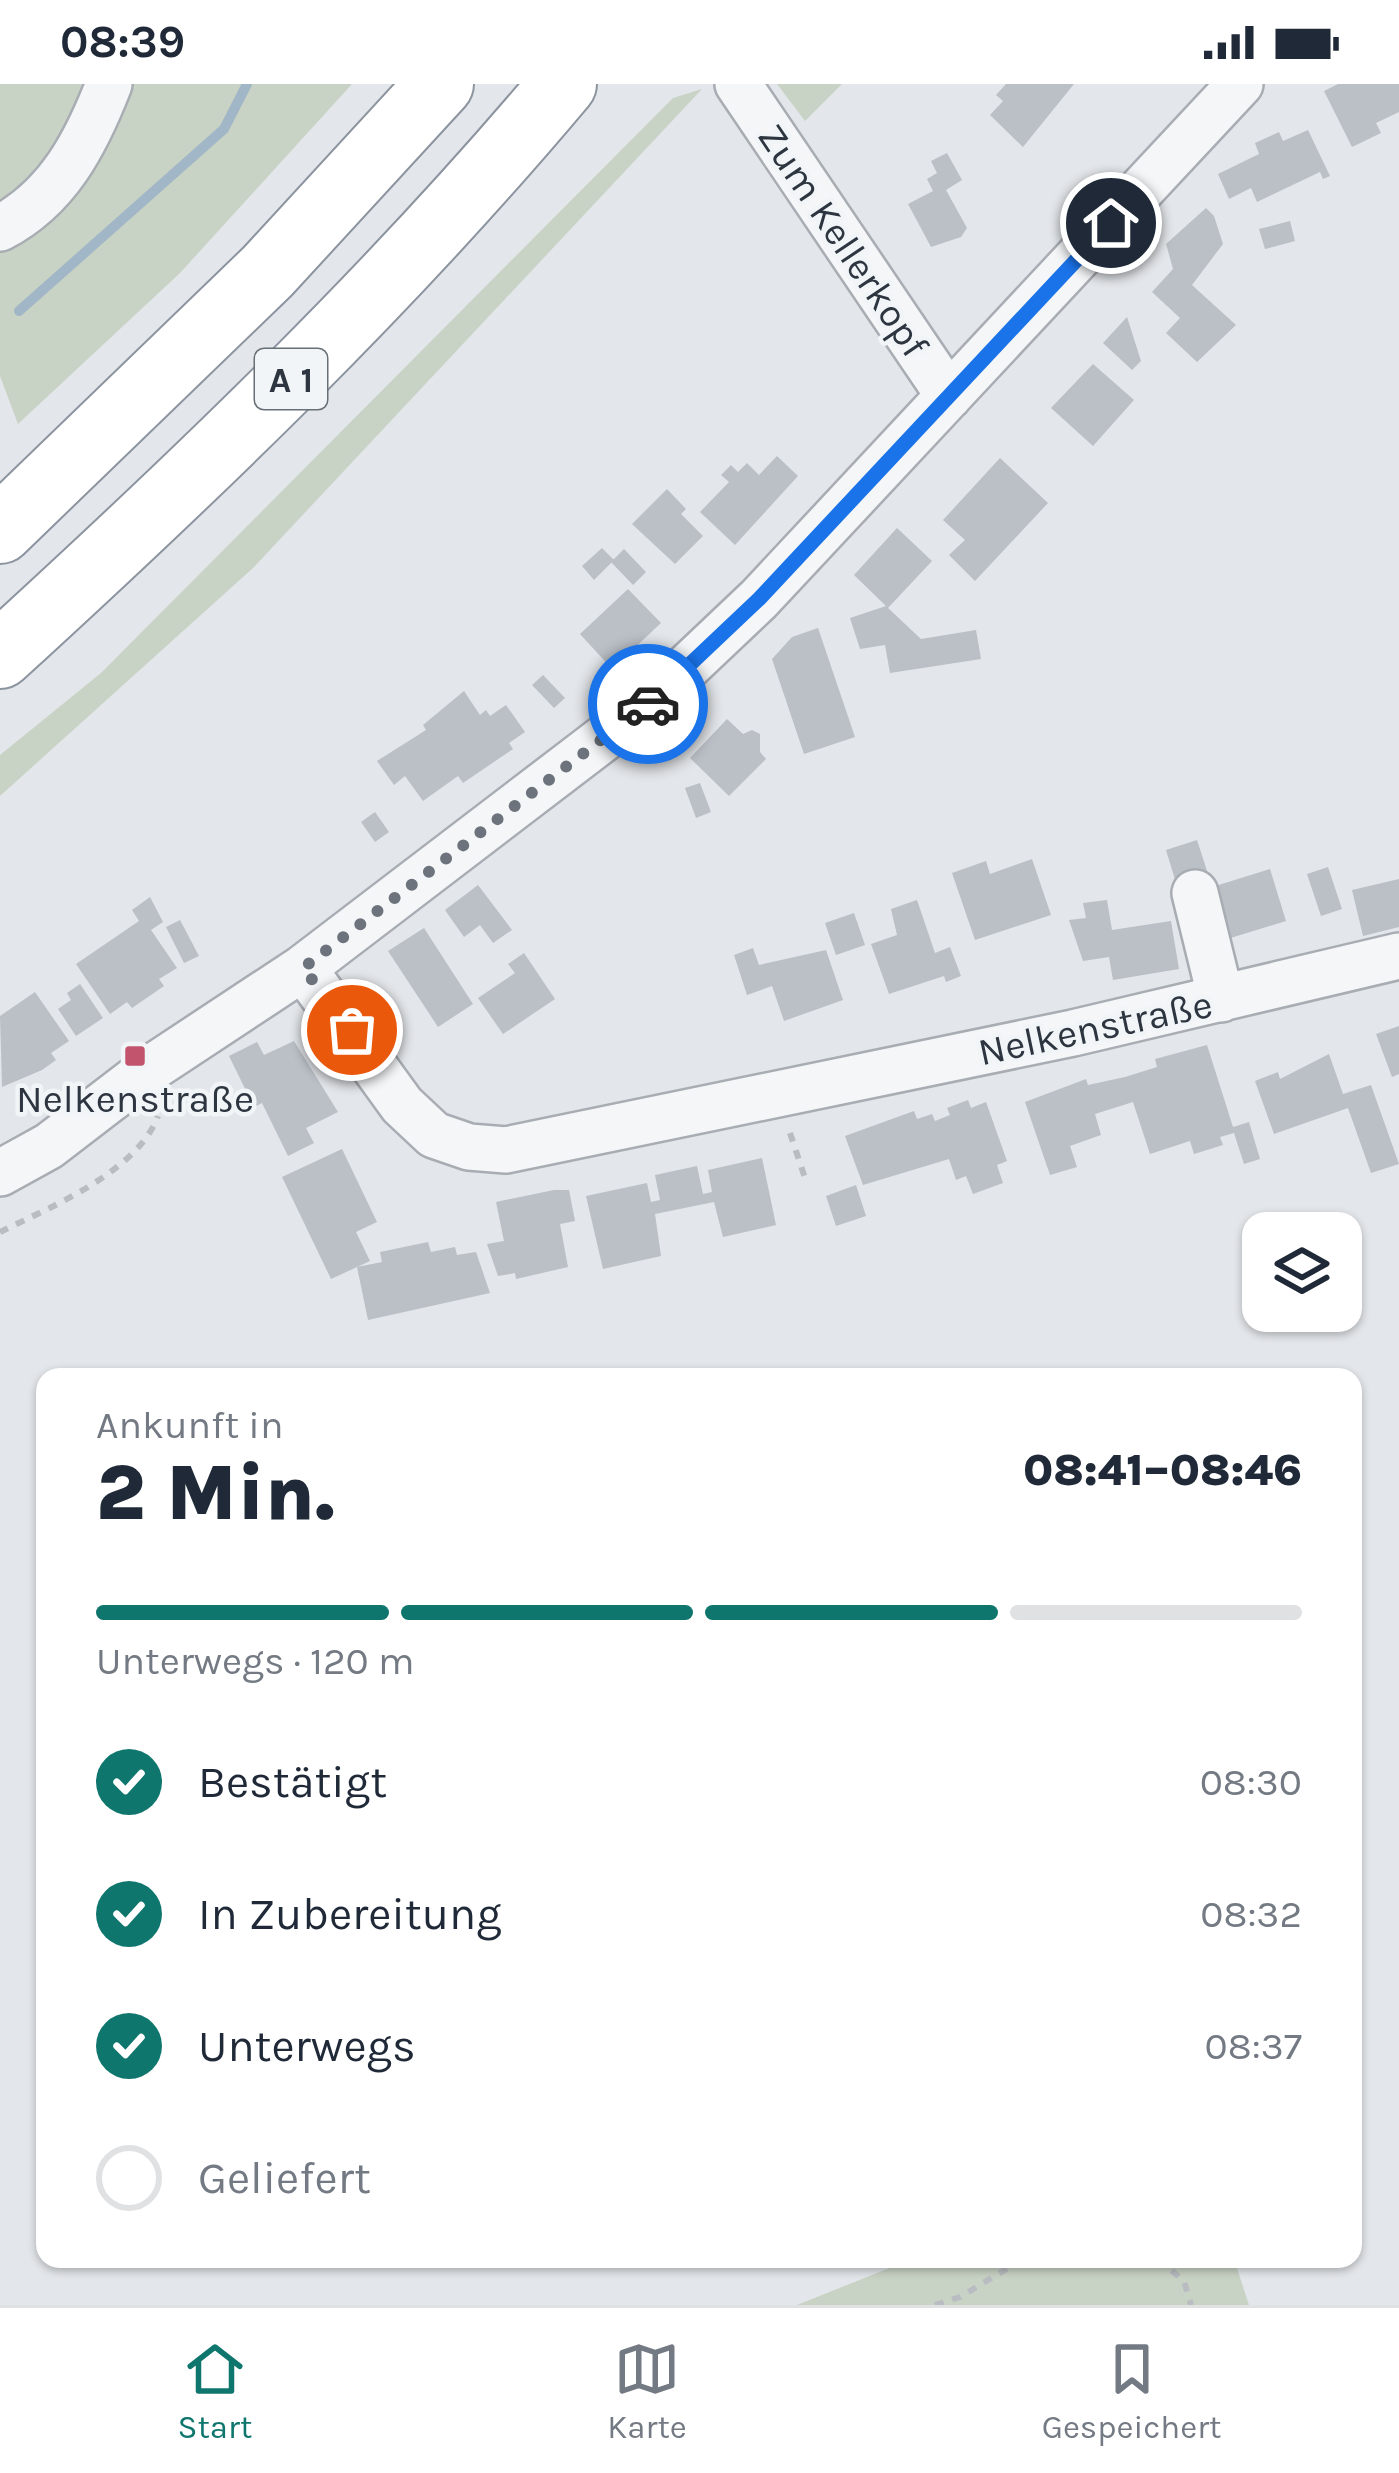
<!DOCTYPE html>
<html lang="de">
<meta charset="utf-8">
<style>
:root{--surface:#fff;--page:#f2f2f3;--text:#1f2937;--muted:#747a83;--line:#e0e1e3;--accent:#0f766e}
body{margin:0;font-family:Karla,sans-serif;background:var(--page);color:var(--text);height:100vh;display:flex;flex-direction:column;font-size:45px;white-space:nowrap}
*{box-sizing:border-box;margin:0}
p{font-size:39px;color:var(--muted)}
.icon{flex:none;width:66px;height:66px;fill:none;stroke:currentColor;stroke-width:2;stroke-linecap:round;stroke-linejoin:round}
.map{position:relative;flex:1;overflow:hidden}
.drawer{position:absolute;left:36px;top:1284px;width:1326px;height:900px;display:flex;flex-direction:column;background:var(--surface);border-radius:24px;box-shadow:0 3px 9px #0004}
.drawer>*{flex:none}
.buttons{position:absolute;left:1242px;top:1128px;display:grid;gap:24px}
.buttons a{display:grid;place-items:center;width:120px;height:120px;border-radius:24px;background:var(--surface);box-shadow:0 3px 9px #0004;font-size:60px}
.pin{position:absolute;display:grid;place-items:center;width:102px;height:102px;color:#fff;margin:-51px;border:6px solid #fff;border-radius:50%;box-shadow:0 3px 12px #0007}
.courier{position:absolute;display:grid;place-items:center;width:120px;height:120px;margin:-60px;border:9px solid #1a73e8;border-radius:50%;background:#fff;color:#222;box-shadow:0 3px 15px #0007}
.headline em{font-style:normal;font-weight:800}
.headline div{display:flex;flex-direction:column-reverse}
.headline{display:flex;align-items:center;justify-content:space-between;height:204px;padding:0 60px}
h1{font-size:78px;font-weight:800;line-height:90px}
.bar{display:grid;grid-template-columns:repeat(4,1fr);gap:18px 12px;align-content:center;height:144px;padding:0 60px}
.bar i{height:15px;border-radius:9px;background:var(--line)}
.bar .on{background:var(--accent)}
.bar p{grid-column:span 4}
ol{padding:0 60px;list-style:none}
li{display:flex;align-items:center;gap:36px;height:132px}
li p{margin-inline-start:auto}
li .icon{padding:12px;border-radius:50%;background:var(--accent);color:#fff;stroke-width:4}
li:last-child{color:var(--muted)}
li i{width:66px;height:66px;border:6px solid var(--line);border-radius:50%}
.status{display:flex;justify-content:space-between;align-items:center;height:84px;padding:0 60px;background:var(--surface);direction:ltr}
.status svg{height:33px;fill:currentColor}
.menu{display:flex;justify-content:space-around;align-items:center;height:168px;border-top:3px solid var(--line);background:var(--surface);font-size:33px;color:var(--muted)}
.menu a{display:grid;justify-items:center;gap:6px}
.menu .on{color:var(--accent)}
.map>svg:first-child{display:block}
.green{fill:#c9d3c5}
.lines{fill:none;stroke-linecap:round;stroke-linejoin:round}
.stream{stroke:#a1b6c6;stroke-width:10}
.building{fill:#bac0c6}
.minor-casing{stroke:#a8adb4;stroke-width:50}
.highway-casing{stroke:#8b949f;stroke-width:70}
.path{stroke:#b9bcc1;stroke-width:6;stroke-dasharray:9 9;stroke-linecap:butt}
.minor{stroke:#f5f6f8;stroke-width:45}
.highway{stroke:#fff;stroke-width:66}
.done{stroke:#6c737c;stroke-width:12;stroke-dasharray:0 21.6}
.route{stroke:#1a73e8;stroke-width:15}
.poi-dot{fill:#c2546d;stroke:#f2f5f7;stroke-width:4.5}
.labels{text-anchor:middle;stroke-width:9;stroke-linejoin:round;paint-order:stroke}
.shield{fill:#f2f5f7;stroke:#676f77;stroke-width:3}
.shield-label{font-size:36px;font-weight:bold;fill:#2c3540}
.street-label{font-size:39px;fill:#2c3540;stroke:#f2f5f7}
.poi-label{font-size:39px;fill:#2c3540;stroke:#f2f5f7}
</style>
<div class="status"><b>08:39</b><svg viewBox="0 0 49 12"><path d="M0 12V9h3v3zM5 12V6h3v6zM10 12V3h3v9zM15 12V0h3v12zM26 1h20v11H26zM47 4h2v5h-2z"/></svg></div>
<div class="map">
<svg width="1399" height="2221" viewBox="0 0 1399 2221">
<rect width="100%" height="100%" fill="#e3e6ea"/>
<!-- green -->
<path class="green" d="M0,0H94L81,37L0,127Z
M122,0H352L180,189L18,340L0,292V156Z
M777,0H842L805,37Z
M702,5L253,484L0,712V671L101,589L673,14Z
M912,2175H1234L1249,2221H797Z"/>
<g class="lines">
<!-- stream -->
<path class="stream" d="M19,227L224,45L247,0"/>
</g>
<!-- building -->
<path class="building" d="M1006,0H1074L1023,63L990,31L1003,17L996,11Z
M1338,0H1399V28L1376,39L1381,49L1352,63L1324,7Z
M1308,46L1330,92L1323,95L1320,88L1257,118L1251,104L1229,115L1218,90L1259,70L1255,59L1279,48L1283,57Z
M947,69L962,96L946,106L967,144L961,153L931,163L908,120L933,107L927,95L937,89L931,77Z
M1206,124L1214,132L1223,160L1192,201L1236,241L1197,278L1166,249L1180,234L1152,208L1173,185L1166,160Z
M1290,137L1295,157L1265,165L1259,145Z
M1127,233L1141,277L1132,286L1103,259Z
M1093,280L1134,316L1093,362L1051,324Z
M777,372L798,392L735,461L700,428L729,398L721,391L731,381L738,388L747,379L759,391Z
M1000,374L1048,419L975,497L949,471L965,456L943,436Z
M667,405L686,425L681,430L703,452L675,480L632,440Z
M897,444L932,477L888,524L921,555L976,546L981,575L890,589L885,561L860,565L850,534L886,522L854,491Z
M602,464L614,476L594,496L582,482Z
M624,465L646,488L633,501L611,478Z
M628,505L661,539L612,585L580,550Z
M818,544L855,653L804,670L772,575L792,553Z
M543,591L565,614L554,624L532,601Z
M464,607L480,631L486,626L490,632L506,621L525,648L509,659L513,665L463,699L458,692L423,717L405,692L394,701L377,677L426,646L423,641Z
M727,635L743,650L752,646L760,650V668L766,675L729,712L690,674Z
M700,699L711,728L696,734L685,704Z
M375,728L389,748L375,758L361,738Z
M1197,756L1209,793L1177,802L1166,766Z
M1032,775L1051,831L975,856L952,789L986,777L990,790Z
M1328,783L1342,825L1321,832L1307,790Z
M1270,785L1286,837L1224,856L1209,804Z
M1399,795V843L1363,852L1352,806Z
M478,801L512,846L493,859L480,841L464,853L445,826Z
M150,813L163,838L151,846L177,884L159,895L164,902L132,924L127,918L110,930L76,880L139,837L132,826Z
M917,816L935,869L950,863L961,892L946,898L944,892L889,910L871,860L897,851L891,825Z
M1107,816L1112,846L1171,837L1179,885L1113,896L1109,873L1083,877L1069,836L1086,834L1083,819Z
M854,829L865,861L836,871L825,839Z
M180,836L199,872L184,879L166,843Z
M424,844L473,920L438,943L388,867Z
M753,864L759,881L826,866L843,916L784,937L772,902L747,911L734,871Z
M524,869L555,915L503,950L478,914L515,889L508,880Z
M80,900L103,934L76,952L58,925L71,916L67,909Z
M35,908L69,957L51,969L56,976L42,986L2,1003L0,932Z
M1399,942V990L1392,993L1376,950Z
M294,957L338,1028L306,1044L314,1059L288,1072L262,1019L254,1023L229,972L257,958L264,971Z
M1207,961L1233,1043L1249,1038L1260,1075L1244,1080L1234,1049L1220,1053L1223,1061L1194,1070L1190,1057L1150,1070L1133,1018L1095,1030L1101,1051L1070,1062L1077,1083L1050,1091L1025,1018L1086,995L1088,1001L1125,993L1157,983L1155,975Z
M1329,970L1343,1010L1371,1001L1399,1080L1371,1089L1348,1024L1274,1050L1255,997L1278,988L1280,995Z
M968,1016L971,1024L986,1018L1007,1077L997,1081L1003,1099L973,1110L966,1092L956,1096L949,1075L863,1101L845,1052L914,1027L917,1035L932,1030L935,1037L950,1031L947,1024Z
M342,1065L377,1138L356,1148L370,1177L331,1195L282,1093Z
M762,1074L776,1141L723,1153L714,1118L655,1130L661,1172L603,1185L586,1112L647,1099L651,1118L660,1116L655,1091L697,1082L703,1110L712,1108L708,1086Z
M856,1101L866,1132L836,1142L826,1112Z
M554,1106H569L575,1137L560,1140L568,1183L516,1195L515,1189L498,1192L487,1160L504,1157L496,1118Z
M428,1158L431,1168L455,1163L457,1171L476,1168L490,1209L368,1236L357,1183L382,1178L380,1168Z"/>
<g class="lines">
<!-- minor casing -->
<g class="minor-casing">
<path id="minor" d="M738,0L949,312
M0,144C58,114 86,59 109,0
M1195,809L1221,915
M303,884L402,1021L434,1051L469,1063L506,1066L1073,949L1399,872
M0,1089L49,1062L144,989L303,884L646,622L759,515L1240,0"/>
</g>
<!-- highway casing -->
<g class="highway-casing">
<path id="highway" d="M0,446L268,187L440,0
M0,571C197,391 391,205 563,0"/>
</g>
<!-- path -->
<path class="path" d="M790,1049L807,1100
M0,1148C51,1123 137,1088 158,1032
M1158,2175L1184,2197L1191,2221
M935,2221L960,2213L1023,2175"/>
<!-- minor -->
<use href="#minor" class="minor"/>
<!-- highway -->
<use href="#highway" class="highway"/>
</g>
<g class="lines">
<!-- done -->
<path class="done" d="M352,946L303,884L648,620"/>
<!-- route -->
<path class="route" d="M648,620L759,515L1111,139"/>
</g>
<!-- markers -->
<rect class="poi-dot" x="123" y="960" width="24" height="24" rx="6"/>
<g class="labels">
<!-- shield labels -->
<rect class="shield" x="255" y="265" width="72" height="60" rx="9"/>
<g class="shield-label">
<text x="291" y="308">A 1</text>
</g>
<!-- street labels -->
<g class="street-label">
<text transform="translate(844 156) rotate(56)" y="14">Zum Kellerkopf</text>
<text transform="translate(1095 943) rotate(-12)" y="14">Nelkenstraße</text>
</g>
<!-- poi labels -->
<g class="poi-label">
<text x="135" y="1028">Nelkenstraße</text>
</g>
</g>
</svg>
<div class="buttons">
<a><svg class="icon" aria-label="layers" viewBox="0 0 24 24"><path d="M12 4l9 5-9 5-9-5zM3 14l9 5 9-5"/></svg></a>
</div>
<div class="pin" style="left:352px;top:946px;background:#ea580c"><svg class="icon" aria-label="bag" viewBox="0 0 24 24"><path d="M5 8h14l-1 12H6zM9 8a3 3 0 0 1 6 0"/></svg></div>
<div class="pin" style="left:1111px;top:139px;background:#1f2937"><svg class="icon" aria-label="home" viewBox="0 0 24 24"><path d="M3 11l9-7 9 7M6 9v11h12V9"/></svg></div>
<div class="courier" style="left:648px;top:620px"><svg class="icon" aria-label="car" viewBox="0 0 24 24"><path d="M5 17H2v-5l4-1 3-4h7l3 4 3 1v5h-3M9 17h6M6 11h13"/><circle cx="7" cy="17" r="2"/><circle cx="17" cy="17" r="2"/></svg></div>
<section class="drawer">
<div class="headline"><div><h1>2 Min.</h1><p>Ankunft in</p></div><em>08:41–08:46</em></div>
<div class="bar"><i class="on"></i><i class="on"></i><i class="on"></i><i></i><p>Unterwegs · 120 m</p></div>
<ol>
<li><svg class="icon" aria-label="check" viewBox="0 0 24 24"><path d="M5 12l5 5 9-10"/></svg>Bestätigt<p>08:30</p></li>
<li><svg class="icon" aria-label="check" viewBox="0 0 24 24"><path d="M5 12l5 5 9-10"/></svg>In Zubereitung<p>08:32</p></li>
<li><svg class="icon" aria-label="check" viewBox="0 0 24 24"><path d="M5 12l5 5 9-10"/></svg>Unterwegs<p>08:37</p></li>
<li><i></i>Geliefert</li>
</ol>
</section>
</div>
<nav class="menu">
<a class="on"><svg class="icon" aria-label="home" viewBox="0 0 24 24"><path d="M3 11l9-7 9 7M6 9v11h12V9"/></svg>Start</a>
<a><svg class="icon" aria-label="map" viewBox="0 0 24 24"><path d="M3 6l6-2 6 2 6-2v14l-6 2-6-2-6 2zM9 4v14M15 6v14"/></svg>Karte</a>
<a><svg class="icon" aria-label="saved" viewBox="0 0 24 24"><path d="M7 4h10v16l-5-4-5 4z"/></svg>Gespeichert</a>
</nav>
